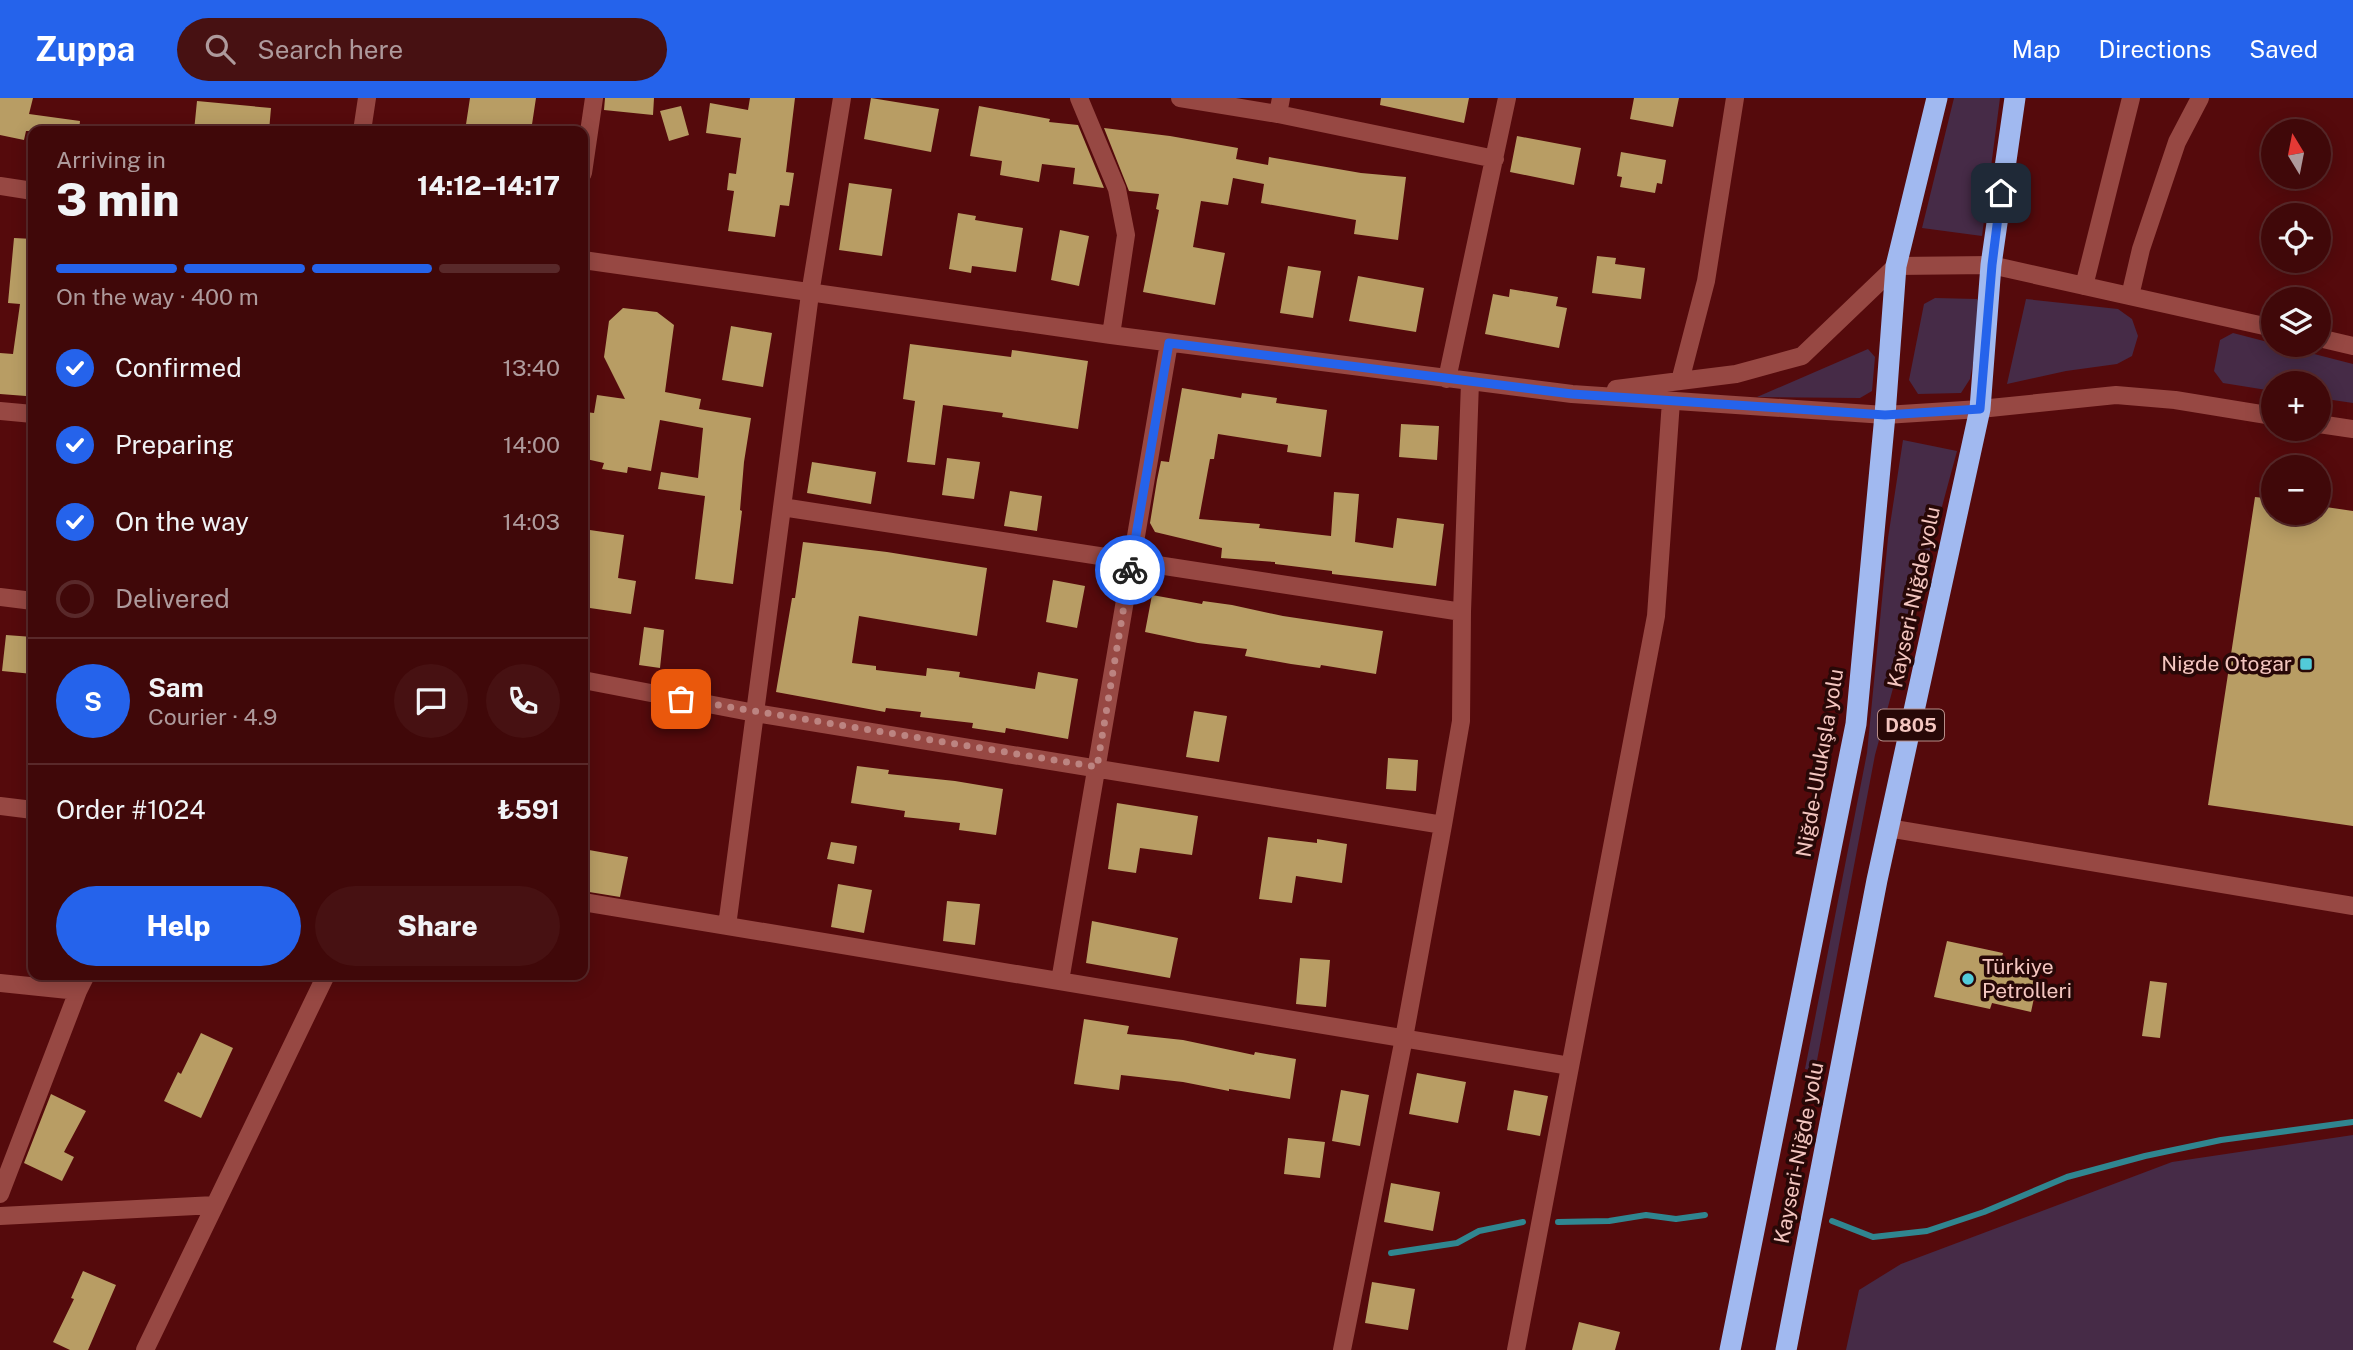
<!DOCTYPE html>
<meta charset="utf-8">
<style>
:root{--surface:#400809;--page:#471112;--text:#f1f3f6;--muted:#ae9a9c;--line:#59292a;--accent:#2563eb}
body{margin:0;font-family:"Public Sans",sans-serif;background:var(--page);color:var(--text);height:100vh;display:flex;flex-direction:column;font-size:26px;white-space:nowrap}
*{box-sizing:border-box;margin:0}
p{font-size:23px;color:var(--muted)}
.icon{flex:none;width:38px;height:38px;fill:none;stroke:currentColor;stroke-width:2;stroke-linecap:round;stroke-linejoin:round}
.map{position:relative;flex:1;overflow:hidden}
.drawer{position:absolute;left:28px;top:28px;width:560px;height:854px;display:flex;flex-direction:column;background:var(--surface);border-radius:14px;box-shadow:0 4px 18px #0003,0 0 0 2px var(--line)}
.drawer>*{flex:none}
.needle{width:46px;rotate:350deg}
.controls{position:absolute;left:2261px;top:21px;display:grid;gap:14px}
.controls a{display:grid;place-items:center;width:70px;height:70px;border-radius:50%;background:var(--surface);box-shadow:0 4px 18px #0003,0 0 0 2px var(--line);font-size:35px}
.pin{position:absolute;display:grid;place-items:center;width:60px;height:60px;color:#fff;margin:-30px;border-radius:14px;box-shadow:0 4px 10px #0006}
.courier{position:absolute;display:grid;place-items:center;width:70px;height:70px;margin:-35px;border:5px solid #2563eb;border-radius:50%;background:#fff;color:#222;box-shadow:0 2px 9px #0007}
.headline em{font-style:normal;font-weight:800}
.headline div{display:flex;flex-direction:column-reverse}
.headline{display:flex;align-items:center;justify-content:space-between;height:119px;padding:0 28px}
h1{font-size:46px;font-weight:800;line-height:52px}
.bar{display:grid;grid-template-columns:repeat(4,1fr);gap:10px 7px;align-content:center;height:84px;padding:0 28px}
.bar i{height:9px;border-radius:5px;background:var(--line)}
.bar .selected{background:var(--accent)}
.bar p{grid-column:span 4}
.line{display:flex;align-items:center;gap:18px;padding:0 28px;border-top:2px solid var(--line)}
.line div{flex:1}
.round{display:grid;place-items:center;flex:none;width:74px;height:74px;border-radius:37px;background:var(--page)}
ol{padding:0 28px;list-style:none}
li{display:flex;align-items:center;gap:21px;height:77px}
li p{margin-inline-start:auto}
li .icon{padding:7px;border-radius:50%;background:var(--accent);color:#fff;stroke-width:4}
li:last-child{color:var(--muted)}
li i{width:38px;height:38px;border:4px solid var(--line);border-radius:50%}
.cta{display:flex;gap:14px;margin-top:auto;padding:14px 28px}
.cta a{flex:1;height:80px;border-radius:42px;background:var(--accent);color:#fff;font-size:28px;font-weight:800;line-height:80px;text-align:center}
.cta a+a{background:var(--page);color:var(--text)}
header{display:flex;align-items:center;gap:42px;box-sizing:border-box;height:98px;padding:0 35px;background:var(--accent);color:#fff}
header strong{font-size:33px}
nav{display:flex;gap:38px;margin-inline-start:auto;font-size:24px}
.search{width:490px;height:63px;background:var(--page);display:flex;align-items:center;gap:18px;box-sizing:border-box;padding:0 24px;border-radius:38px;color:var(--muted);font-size:26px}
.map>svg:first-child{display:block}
.green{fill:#462b47}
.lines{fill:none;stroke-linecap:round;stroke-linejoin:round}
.stream{stroke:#308690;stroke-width:6}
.building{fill:#b89d64}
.minor{stroke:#974843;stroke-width:18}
.highway{stroke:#a1b9f0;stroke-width:21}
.done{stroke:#bc8481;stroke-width:7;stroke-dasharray:0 12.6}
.route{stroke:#2563eb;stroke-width:9}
.poi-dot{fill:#52cbd9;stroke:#280807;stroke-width:2.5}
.labels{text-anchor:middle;stroke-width:7;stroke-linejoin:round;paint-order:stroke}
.shield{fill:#280807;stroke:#b78d88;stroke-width:2}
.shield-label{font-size:19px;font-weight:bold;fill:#f4c6c0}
.street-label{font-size:21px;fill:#f4c6c0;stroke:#280807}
.poi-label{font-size:21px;fill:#f4c6c0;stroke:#280807;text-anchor:end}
</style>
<header>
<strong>Zuppa</strong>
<div class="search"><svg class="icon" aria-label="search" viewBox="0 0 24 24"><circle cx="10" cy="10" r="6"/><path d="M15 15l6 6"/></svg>Search here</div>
<nav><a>Map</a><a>Directions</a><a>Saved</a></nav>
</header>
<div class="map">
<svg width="2353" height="1252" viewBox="0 0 2353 1252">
<rect width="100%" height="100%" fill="#550a0c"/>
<!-- green -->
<path class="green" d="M1954,0H2000L1982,138L1922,130Z
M1935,200L1977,201L1983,211L1970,281L1961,295L1918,296L1909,282L1924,206Z
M2026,201L2118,211L2132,221L2138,238L2132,258L2117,266L2066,273L2007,286Z
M2233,235L2353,266V305L2319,300V285H2273V293L2223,285L2214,273L2220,242Z
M1868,251L1875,259L1872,293L1860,300L1757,299Z
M1903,342L1957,353L1875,657L1815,973L1805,971L1867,655L1888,440Z
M2353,1037V1252H1846L1859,1192L1901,1166L2172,1064Z"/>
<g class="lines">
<!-- stream -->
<path class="stream" d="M1832,1123L1873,1139L1927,1133L1984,1114L2067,1079L2145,1058L2221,1042L2353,1024
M1558,1124L1609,1123L1646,1117L1676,1121L1705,1117
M1391,1155L1457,1145L1479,1133L1523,1124"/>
</g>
<!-- building -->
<path class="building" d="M0,0H33L29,16L80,23L79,33H26L24,42L0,37Z
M470,0H536L531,33H465Z
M605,0H654L653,17L604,12Z
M750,0H795L786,74L794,75L789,108L780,107L775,139L728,133L734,93L727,92L729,75L736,76L741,40L706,35L710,5L748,12Z
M871,0L939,11L931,54L864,41Z
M1381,0H1469L1464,25L1380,7Z
M1634,0H1679L1673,29L1630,21Z
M197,3L271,10L269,33H194Z
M681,8L689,37L669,43L660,13Z
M979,8L1050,21L1049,24L1078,27L1104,90L1073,86L1075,70L1042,66L1039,84L1000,77L1002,63L970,58Z
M1104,30L1170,38L1238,50L1236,61L1268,67L1269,59L1361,75L1406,79L1398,142L1354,136L1356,122L1261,105L1264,86L1233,80L1228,107L1201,103L1193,149L1225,155L1215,207L1143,194L1159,112L1156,111L1159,96L1129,93Z
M1517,38L1581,50L1574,87L1510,74Z
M1621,54L1666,62L1662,86L1657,85L1655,95L1620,89L1622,79L1617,78Z
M849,85L892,91L882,158L839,152Z
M958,115L976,118L975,122L1023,130L1016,174L972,168L971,175L949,171Z
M1060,132L1089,138L1079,188L1051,182Z
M14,140L33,141V243L31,275L28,274L26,298L0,296V255L13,256L20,206L8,205Z
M1597,158L1616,160L1615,166L1645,170L1641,201L1592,195Z
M1288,168L1321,173L1313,220L1280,215Z
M1358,178L1424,190L1416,234L1349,223Z
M1510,191L1558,199L1556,208L1567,210L1559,250L1485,236L1493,196L1509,199Z
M623,210L657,214L674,227L665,294L701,301L699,311L751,320L744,364L740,412L742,413L733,486L695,481L705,398L658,391L661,374L698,380L703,330L660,322L651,373L628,369L627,375L602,371L604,365L586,361L589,343L583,342L585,314L594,315L597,297L625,301L604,259L609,223Z
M731,228L772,235L763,289L722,282Z
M910,246L1011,259L1012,252L1088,263L1078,331L1002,319L1003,315L943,307L935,367L907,364L915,303L903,301Z
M1182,290L1241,300L1242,295L1277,300L1276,305L1327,312L1321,359L1287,354L1288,347L1218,336L1214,361H1210L1199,421L1260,426L1259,430L1331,438L1334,394L1359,396L1355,444L1393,450L1397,420L1444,426L1436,488L1332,476V473L1275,466V464L1221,460L1222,450L1155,434L1150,425L1157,382L1161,363L1169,364Z
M1401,326L1439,328L1437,362L1399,359Z
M947,360L980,364L974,401L942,397Z
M812,364L876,374L871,406L807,395Z
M1010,393L1042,398L1037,433L1004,428Z
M2255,399L2273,401V415H2319V408L2353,413V728L2208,707Z
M583,431L624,437L618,480L636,483L631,516L583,509Z
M803,444L887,454L987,470L977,538L859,518L852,565L876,568V572L926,578L927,570L960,574L959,579L1035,591L1038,574L1078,581L1068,641L1006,630L1005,635L972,630L973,625L920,619L921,614L886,610L885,614L776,594L792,500H795Z
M1053,482L1085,488L1077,530L1046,524Z
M1152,497L1202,506L1203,503L1232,507L1283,518L1383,533L1376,576L1321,567L1320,570L1291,566L1245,558L1247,551L1198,545L1145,534Z
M644,529L664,532L660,570L639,567Z
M6,537L33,539V576L2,573Z
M1194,613L1227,618L1219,664L1186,659Z
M1388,660L1418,662L1416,693L1386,691Z
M857,668L889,672L888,676L955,683L1003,691L996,737L959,732L960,725L904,719L905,713L851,705Z
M1117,705L1198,718L1192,757L1140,750L1136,775L1108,771Z
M1268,739L1317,745V741L1347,746L1342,785L1296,778L1292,805L1259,801Z
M831,744L857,748L854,766L827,761Z
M589,752L628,759L620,799L583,793Z
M838,786L872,792L864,835L831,829Z
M947,803L980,806L975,847L943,843Z
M1092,823L1178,840L1170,880L1086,865Z
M1947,843L2003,855L2001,863L2040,872L2031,914L1992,905L1990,911L1934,899Z
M1300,860L1330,862L1326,909L1296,906Z
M2150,883L2167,885L2160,940L2142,938Z
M1084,921L1129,928L1127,936L1183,942L1254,957L1255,954L1296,961L1290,1001L1229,991V993L1183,984L1121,977L1119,992L1074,986Z
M201,935L233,950L201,1020L164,1003L178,974L181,976Z
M1417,975L1466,984L1458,1025L1409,1016Z
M1341,992L1369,997L1360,1048L1332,1043Z
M1514,992L1548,998L1540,1038L1507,1032Z
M51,996L86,1013L64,1054L74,1059L62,1083L24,1065Z
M1288,1040L1325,1044L1320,1080L1284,1076Z
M1391,1085L1440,1094L1433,1133L1384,1124Z
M83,1173L116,1187L88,1252H70L53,1244L74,1201L71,1200Z
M1372,1184L1415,1191L1408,1232L1365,1225Z
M1579,1224L1620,1234L1615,1252H1572Z"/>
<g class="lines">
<!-- minor -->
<path class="minor" d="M1079,0L1117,91L1126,137L1111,237
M1180,0L1278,16L1281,0
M1278,16L1495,61
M362,33L367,0
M583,75L594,0
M0,88L33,93
M583,162L1111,237L1572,296L1885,317L1980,311L2116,297L2175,302L2273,318
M2084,188L2131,0
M2130,198L2141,151L2177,44L2200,0
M2319,240L2353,248
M1447,281L1507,0
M1680,283L1706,183L1735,0
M1616,291L1736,276L1802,258L1896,168L1991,167L2273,230
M0,313L33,316
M2319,326L2353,331
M782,409L1462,514L1461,623L1443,727
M0,499L33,503
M1462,514L1470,284
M583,582L755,615L1443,727L1404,940L1342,1252
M0,708L33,712
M1888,730L2353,808
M583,804L1570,968
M727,828L810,196L842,0
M1060,883L1169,245
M0,885L78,893
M0,1096L78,893L86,877
M0,1118L215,1107
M145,1252L326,877
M1516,1252L1656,518L1671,303"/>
<!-- highway -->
<path class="highway" d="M1730,1252L1856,626L1885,317L1896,168L1937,0
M1786,1252L1877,782L1980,311L1991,167L2015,0"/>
</g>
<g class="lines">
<!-- done -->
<path class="done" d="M681,601L1097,669L1130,472"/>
<!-- route -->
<path class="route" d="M1130,472L1169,245L1572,296L1885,317L1980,311L1992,167L2001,95"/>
</g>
<!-- markers -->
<g class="poi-dot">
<rect x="2299" y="559" width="14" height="14" rx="3.5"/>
<circle cx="1968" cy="881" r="7"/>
</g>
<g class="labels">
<!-- shield labels -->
<rect class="shield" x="1878" y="611.5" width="66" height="31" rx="5"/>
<g class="shield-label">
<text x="1911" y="634">D805</text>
</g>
<!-- street labels -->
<g class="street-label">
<text transform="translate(1914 499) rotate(-78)" y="7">Kayseri-Niğde yolu</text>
<text transform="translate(1820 665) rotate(-80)" y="7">Niğde-Ulukışla yolu</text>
<text transform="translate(1799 1055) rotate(-79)" y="7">Kayseri-Niğde yolu</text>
</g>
<!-- poi labels -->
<g class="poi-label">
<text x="2292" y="573">Nigde Otogar</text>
<text x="1982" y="876" text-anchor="start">Türkiye<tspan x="1982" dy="24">Petrolleri</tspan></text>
</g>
</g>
</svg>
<div class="controls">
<a><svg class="needle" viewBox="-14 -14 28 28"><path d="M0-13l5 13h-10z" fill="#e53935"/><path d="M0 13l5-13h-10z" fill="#ae9a9c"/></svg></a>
<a><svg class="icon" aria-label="locate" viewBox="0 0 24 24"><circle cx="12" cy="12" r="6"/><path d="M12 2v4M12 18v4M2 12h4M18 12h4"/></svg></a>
<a><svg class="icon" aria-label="layers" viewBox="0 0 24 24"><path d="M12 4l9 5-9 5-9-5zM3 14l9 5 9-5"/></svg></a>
<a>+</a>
<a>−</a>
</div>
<div class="pin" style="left:681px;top:601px;background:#ea580c"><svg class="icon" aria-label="bag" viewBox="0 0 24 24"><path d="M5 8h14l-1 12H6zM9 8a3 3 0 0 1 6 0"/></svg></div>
<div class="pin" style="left:2001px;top:95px;background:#1f2937"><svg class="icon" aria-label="home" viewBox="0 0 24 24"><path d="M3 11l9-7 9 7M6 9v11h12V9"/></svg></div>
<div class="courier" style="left:1130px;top:472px"><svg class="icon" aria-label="bike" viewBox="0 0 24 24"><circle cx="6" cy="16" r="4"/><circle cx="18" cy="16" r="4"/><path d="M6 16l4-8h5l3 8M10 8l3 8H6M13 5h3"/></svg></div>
<section class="drawer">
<div class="headline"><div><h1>3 min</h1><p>Arriving in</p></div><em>14:12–14:17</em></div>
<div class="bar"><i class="selected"></i><i class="selected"></i><i class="selected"></i><i></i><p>On the way · 400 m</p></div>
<ol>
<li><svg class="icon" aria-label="check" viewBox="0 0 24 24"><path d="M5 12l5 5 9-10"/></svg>Confirmed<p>13:40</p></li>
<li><svg class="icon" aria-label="check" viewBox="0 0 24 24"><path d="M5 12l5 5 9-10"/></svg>Preparing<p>14:00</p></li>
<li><svg class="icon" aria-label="check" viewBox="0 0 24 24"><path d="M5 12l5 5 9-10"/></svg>On the way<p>14:03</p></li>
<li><i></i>Delivered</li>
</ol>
<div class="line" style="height:126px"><b class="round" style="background:var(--accent);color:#fff">S</b><div><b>Sam</b><p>Courier · 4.9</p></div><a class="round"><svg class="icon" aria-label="chat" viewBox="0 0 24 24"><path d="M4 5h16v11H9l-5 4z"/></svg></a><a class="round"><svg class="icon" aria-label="phone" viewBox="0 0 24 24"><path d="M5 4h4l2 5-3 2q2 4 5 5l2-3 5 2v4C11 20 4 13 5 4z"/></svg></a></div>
<div class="line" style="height:91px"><div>Order #1024</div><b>₺591</b></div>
<div class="cta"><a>Help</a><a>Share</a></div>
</section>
</div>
